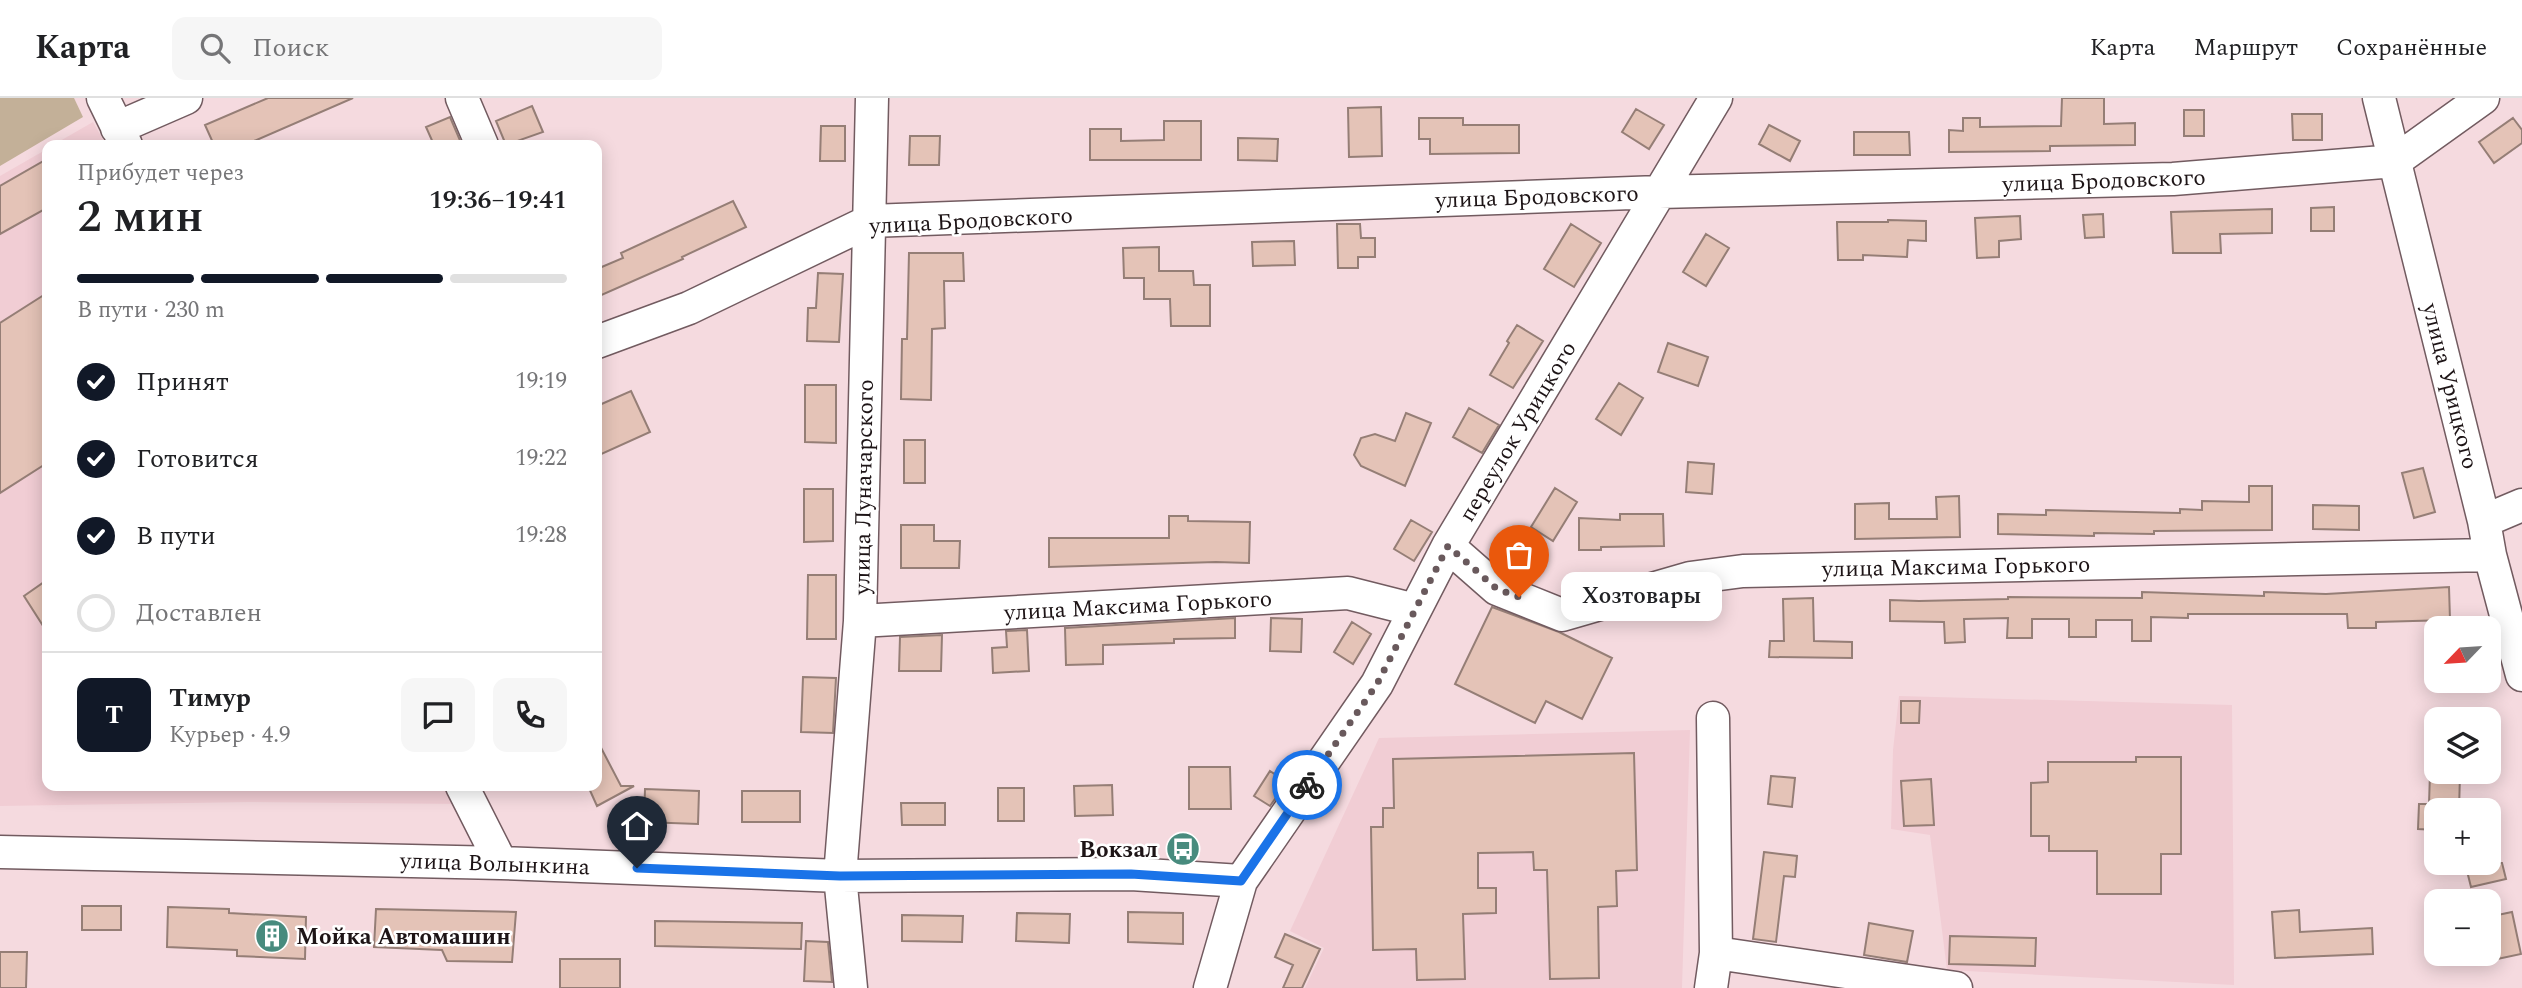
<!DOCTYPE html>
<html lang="ru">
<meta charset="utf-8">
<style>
:root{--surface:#fff;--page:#f6f6f6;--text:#202124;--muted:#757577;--line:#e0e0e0;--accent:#111827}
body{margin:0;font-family:Spectral,serif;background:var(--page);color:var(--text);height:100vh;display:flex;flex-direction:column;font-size:26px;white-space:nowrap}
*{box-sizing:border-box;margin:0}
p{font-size:23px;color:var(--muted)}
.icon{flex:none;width:38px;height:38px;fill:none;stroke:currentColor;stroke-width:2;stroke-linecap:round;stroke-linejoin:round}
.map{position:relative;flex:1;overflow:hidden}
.drawer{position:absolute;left:42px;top:42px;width:560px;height:651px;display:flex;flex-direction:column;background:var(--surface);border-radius:14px;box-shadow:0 4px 18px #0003}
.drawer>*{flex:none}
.needle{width:46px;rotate:245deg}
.fabs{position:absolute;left:2424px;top:518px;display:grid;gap:14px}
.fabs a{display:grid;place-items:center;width:77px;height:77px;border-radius:14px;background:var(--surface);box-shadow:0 4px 18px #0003;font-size:35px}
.pin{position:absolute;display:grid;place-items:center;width:60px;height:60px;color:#fff;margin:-72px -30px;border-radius:50% 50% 50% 0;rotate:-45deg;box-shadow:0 0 7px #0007}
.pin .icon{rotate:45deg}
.courier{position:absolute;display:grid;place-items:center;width:70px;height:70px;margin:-35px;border:5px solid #1a73e8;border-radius:50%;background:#fff;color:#222;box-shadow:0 2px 9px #0007}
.bubble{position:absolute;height:49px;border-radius:14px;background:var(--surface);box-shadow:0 4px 18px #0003;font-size:23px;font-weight:600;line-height:49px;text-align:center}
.summary em{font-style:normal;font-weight:600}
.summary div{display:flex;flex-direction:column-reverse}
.summary{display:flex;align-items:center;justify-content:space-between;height:119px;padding:0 35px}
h1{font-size:46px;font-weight:600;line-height:52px}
.bar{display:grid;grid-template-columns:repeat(4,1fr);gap:10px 7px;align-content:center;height:84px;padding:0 35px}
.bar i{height:9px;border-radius:5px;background:var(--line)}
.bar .selected{background:var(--accent)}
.bar p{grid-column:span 4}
.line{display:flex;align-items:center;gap:18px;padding:0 35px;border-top:2px solid var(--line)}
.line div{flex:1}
.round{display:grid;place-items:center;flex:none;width:74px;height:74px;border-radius:14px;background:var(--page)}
ol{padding:0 35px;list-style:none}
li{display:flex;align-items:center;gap:21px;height:77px}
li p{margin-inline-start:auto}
li .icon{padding:7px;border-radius:50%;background:var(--accent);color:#fff;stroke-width:4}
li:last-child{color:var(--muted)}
li i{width:38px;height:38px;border:4px solid var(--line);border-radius:50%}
header{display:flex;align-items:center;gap:42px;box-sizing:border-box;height:98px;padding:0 35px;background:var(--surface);border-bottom:2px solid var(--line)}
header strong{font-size:33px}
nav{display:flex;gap:38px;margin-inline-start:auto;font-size:24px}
.search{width:490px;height:63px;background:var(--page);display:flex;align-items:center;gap:18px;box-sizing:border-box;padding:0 24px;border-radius:14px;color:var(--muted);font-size:26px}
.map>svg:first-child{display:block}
.built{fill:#f1cdd4}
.green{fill:#c3b098}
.building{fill:#e4c3b7;stroke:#957e76;stroke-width:2}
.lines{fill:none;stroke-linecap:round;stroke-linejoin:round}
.minor-casing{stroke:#725b60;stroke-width:35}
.minor{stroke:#fff;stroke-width:32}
.done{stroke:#69595c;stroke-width:7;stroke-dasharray:0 12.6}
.route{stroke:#1a73e8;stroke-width:9}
.labels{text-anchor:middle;stroke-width:5;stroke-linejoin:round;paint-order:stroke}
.street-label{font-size:23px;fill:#1d1416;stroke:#fff}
.poi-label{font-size:23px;font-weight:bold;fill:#1d1416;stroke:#fff;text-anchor:end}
</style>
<header>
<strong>Карта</strong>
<div class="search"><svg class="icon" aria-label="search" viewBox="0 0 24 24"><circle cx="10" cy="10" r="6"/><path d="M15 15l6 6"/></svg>Поиск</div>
<nav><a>Карта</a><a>Маршрут</a><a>Сохранённые</a></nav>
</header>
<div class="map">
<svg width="2522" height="890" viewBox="0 0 2522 890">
<rect width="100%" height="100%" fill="#f5dadf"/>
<!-- built -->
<path class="built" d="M93,24L106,47H53Z
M47,51V688H449L459,706L247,704L0,708V78Z
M1899,598L2232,607L2234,887L1947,872L1930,737L1891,731L1893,652Z
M1690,632L1682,890H1305L1324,850L1290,833L1379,640Z"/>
<!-- green -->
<path class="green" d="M0,0H74L83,19L0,68Z"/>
<!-- building -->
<path class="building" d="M268,0H353L245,47H214L205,27Z
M2062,0H2104V26L2135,25V47L2050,48V53L1949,54V32L1963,33V20H1980V29L2061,28Z
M532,8L543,34L506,47L496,23Z
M1381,9L1382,58L1349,59L1348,10Z
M1636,11L1664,27L1649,51L1622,34Z
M2184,12H2204V38H2184Z
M2292,16H2322V42H2293Z
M450,19L462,47H434L426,29Z
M1419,20H1463V27H1519V55L1430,56V41H1419Z
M2513,20L2522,32V45L2494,65L2479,44Z
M1164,23H1201V62H1090V31H1121V43L1164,42Z
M1769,27L1800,43L1790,63L1759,46Z
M821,28H845V63H820Z
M1854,34H1909L1910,57H1854Z
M910,38H940L939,67H909Z
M1238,40L1278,41L1277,63L1238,62Z
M47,61V110L0,136V88Z
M733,103L746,129L682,159L683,161L597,199V171L623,160L621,155Z
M2334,109V133H2311V110Z
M2272,111V135L2220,136L2221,155H2173L2171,114Z
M2103,116L2104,139L2085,140L2083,117Z
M2020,118L2021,141L1999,143V159L1977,160L1975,120Z
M1888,122L1926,123V143L1908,142L1907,159L1863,157V162H1838L1837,124H1888Z
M1337,126H1360L1361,140H1375V159H1358V170H1338Z
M1571,126L1601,145L1574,189L1544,171Z
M1706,136L1729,150L1706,188L1683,174Z
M1294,143L1295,167L1253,168L1252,144Z
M1159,149V173H1193L1194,187H1210V228H1171L1170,201H1144V180H1124L1123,150Z
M909,155H963L964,183H944L945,230L932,231L931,302L901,301L902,241H907Z
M818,175L843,176L839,244L807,243L808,210H816Z
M47,195V365L0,395V225Z
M1517,227L1543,243L1513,290L1490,277L1509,245L1507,243Z
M1668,245L1708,259L1698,288L1658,274Z
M1619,285L1643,300L1621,337L1596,321Z
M805,287H836V345L805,344Z
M631,293L650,334L597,358V308Z
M1469,310L1499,327L1482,355L1453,339Z
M1406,315L1431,325L1405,388L1361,368L1354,357L1361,340L1375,336L1395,343Z
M904,342H925V385H904Z
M1688,364L1714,366L1712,396L1686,394Z
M2423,370L2435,414L2414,420L2402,375Z
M2249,388H2272V432L2154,433V436L2094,435V438L1998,436V416L2046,417V412L2180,415V411L2202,412V403L2249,404Z
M1555,390L1577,404L1553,443L1531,429Z
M804,391H833V443L804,444Z
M1959,398L1960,439L1855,441V406L1889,405V421H1937L1936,399Z
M2313,407L2359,408V432L2313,431Z
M1620,416H1663L1664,448L1601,449V452H1579V420L1620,422Z
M1169,418H1188V423L1250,424L1249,465L1216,464L1049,469V440H1169Z
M1411,422L1432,434L1414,463L1394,451Z
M901,427H934V443H960L959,470H901Z
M808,477H836V541H807Z
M47,482V534L24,498Z
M2449,489L2450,522L2376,524V530H2348L2347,516H2188V520L2151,519V543H2132V522H2096V539H2069V521H2032V540H2007L2008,520L1964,521L1965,544L1945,545L1944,524L1890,523V502L1919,503L2008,501V499L2142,500V494L2264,498V494L2326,496Z
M1813,500L1814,543L1852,544V560L1769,559L1770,543H1784L1783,501Z
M1492,509L1559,534L1612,560L1582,621L1546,603L1535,625L1455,586Z
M1235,520V540L1174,541V545L1103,547V566L1066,567L1065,530Z
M1271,520L1302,521L1301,554L1270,553Z
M1352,524L1371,536L1353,566L1334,554Z
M1027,532L1029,573L993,575L992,550L1007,549L1006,533Z
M942,537L941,573H899L900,539Z
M803,579L836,580L833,635L801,634Z
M1901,603H1920L1919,625H1901Z
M597,642L621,688H634L597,708L588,688H597Z
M1634,655L1637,772L1616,773L1617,808L1598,809L1599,880L1550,881L1547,772H1534L1533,754L1478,755V790H1496V815L1463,816L1465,881L1417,882L1416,851L1373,852L1371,729H1383V710H1394L1393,661Z
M2136,659H2181V756H2161V796H2097V753H2049V738H2031V685L2048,684V664H2136Z
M1189,669H1230L1231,711H1189Z
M1270,673L1287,684L1270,708L1254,698Z
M2430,675L2460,676L2459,712H2436V732L2418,731L2419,706H2429Z
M1771,678L1795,680L1792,709L1768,706Z
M1931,681L1934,727L1904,728L1901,683Z
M1112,687L1113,717L1075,718L1074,688Z
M998,690H1024V723H998Z
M645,691L699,693L698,726L644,724Z
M742,693H800V724H742Z
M901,705H945V727H902Z
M1764,754L1797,758L1795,779L1784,778L1776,844L1753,841Z
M2481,765H2502L2506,781L2471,789L2467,773L2482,769Z
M82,808H121V832H82Z
M168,809L229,811V815L306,819L305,861L237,858V852L167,849Z
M376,811L516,814L512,864L447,863L442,852L374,849Z
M2299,812L2300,834L2372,830L2373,856L2275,860L2272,814Z
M1128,814L1183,815V846L1128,844Z
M2512,814L2521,856L2488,863V819Z
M1017,815L1070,816L1069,845L1016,843Z
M902,817L963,818L962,844L902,843Z
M655,823L802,825L801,851L655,848Z
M1869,825L1913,833L1907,864L1864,857Z
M1285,836L1320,851L1302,890H1283L1293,867L1275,859Z
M1950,838L2036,840L2035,868L1949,866Z
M806,843L828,844L832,884L804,883Z
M0,854H27L26,890H0Z
M560,861H620V890H560Z"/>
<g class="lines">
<!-- minor casing -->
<g class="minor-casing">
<path id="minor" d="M103,0L126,47
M462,0L482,47
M2379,0L2484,423L2490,457L2522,577
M117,30L186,0
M597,244L689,210L870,123L1659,94L2173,81L2395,63L2483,0
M2484,423L2522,407
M1448,448L1497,491L1562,517L1690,480L1743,473L2490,457
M860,523L1348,495L1415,512
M462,688L501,765
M0,754L501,765L840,778L1131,776L1241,783
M1716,855L1956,890
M851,890L840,778L860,523L872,0
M1210,890L1241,783L1377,586L1448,448L1716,0
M1711,890L1716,855L1713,620"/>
</g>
<!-- minor -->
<use href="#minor" class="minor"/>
</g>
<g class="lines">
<!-- done -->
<path class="done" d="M1307,687L1377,586L1448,448L1497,491L1519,499"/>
<!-- route -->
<path class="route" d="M637,770L840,778L1131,776L1241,783L1307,687"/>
</g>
<!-- icons -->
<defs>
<g id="bus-disc" transform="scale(1.75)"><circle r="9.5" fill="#488b7e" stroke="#fff"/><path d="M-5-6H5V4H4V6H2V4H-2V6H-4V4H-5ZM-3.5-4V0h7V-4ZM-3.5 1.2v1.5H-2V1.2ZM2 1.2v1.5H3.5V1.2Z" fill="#fff"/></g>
<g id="building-disc" transform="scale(1.75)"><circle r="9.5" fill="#488b7e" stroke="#fff"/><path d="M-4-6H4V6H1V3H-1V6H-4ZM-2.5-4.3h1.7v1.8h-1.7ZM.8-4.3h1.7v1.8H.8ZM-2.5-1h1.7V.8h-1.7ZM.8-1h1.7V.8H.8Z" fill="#fff"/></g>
</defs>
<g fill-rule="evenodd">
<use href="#bus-disc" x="1183" y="751"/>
<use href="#building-disc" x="272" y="838"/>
</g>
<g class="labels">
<!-- street labels -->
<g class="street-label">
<text transform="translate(2104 82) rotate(-2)" y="8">улица Бродовского</text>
<text transform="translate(1537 98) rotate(-2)" y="8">улица Бродовского</text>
<text transform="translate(971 122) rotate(-3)" y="8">улица Бродовского</text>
<text transform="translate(2451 288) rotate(76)" y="8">улица Урицкого</text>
<text transform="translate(1517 333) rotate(-59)" y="8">переулок Урицкого</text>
<text transform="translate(863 389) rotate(-89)" y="8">улица Луначарского</text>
<text transform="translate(1956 468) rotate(-1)" y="8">улица Максима Горького</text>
<text transform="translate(1138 507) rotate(-3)" y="8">улица Максима Горького</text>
<text transform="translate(495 765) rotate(2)" y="8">улица Волынкина</text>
</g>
<!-- poi labels -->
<g class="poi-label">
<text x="1158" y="759">Вокзал</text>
<text x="296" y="846" text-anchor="start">Мойка Автомашин</text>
</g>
</g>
</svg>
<div class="fabs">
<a><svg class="needle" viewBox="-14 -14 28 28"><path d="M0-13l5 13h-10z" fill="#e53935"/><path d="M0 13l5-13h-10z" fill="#757577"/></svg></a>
<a><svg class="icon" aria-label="layers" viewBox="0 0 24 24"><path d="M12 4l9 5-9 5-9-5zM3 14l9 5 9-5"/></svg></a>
<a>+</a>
<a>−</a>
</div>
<div class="pin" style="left:1519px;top:499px;background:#ea580c"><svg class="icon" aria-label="bag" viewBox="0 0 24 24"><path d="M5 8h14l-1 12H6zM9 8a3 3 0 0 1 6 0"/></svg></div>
<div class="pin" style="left:637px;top:770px;background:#1f2937"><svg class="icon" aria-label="home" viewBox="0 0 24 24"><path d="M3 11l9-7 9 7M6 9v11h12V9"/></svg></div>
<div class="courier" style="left:1307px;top:687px"><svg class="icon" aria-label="bike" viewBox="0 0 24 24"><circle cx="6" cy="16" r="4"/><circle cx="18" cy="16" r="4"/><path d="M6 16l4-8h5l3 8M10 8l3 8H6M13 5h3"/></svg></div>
<div class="bubble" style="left:1561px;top:474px;width:161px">Хозтовары</div>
<section class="drawer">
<div class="summary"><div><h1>2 мин</h1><p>Прибудет через</p></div><em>19:36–19:41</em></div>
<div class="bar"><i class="selected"></i><i class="selected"></i><i class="selected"></i><i></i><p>В пути · 230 m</p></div>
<ol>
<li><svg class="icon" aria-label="check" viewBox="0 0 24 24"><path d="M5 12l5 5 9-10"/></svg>Принят<p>19:19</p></li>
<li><svg class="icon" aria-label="check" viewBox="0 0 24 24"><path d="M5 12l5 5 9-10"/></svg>Готовится<p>19:22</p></li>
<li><svg class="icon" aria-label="check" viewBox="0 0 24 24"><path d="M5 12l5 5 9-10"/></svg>В пути<p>19:28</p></li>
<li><i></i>Доставлен</li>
</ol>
<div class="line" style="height:126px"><b class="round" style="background:var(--accent);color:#fff">Т</b><div><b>Тимур</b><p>Курьер · 4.9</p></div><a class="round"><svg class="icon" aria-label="chat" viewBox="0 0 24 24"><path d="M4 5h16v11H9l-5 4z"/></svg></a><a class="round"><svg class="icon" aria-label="phone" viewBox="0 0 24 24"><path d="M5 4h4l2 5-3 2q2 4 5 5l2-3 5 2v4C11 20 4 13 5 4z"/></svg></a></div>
</section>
</div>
